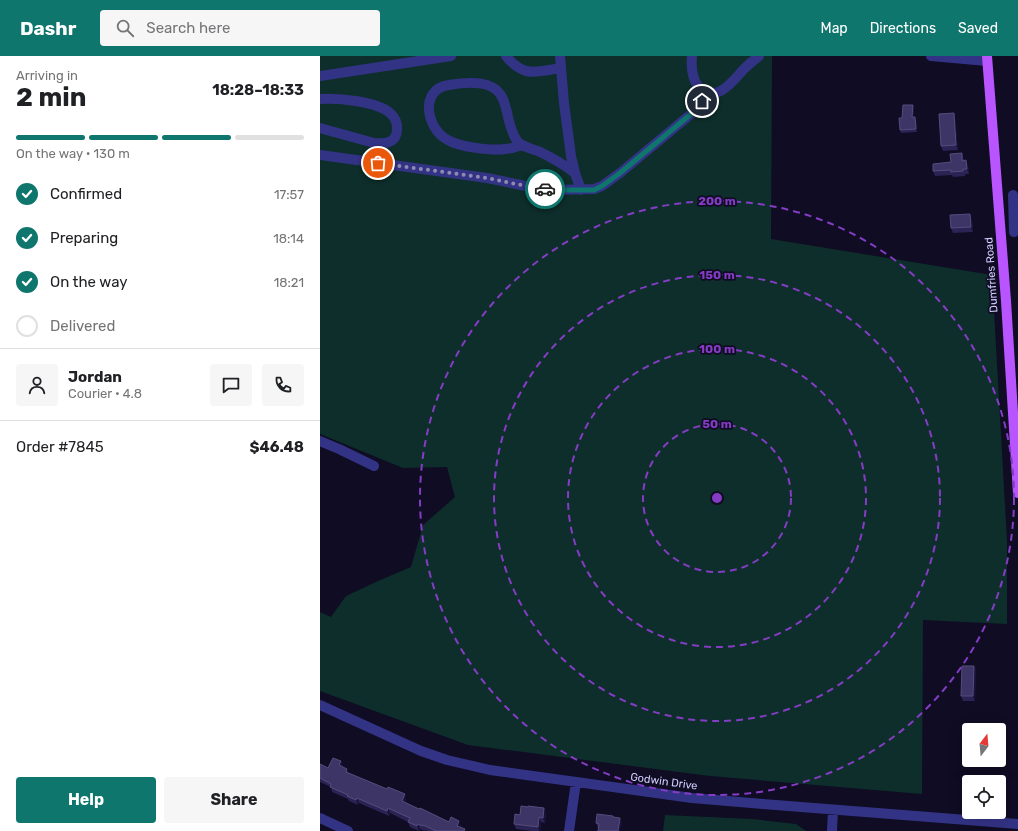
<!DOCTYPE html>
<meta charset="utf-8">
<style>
:root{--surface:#fff;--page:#f6f6f6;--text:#202124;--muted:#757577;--line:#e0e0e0;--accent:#0f766e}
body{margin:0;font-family:Rubik,sans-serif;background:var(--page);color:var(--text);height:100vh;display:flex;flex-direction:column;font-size:15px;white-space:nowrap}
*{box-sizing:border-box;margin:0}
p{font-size:13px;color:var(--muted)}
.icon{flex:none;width:22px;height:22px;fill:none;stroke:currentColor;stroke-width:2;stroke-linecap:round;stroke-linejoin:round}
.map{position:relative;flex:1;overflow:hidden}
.side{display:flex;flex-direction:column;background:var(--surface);width:320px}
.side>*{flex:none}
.needle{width:26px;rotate:16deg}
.fabs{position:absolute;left:642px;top:667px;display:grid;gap:8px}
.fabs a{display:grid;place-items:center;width:44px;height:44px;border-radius:4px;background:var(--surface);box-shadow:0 4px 16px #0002;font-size:20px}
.pin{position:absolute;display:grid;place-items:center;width:34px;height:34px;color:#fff;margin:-17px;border:2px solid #fff;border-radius:50%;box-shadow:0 1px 4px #0007}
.courier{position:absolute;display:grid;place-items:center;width:40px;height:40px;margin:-20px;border:3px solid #0f766e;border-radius:50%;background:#fff;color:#222;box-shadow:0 1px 5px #0007}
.headline em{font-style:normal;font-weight:700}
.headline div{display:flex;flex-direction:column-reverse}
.headline{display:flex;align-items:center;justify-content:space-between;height:68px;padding:0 16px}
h1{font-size:26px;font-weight:700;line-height:30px}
.bar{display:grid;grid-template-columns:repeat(4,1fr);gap:6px 4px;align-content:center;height:48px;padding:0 16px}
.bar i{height:5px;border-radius:3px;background:var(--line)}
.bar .on{background:var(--accent)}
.bar p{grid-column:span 4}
.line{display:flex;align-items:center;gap:10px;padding:0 16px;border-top:1px solid var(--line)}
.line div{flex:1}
.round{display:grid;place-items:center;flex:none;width:42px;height:42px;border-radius:4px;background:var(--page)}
ol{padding:0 16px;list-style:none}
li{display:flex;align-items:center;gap:12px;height:44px}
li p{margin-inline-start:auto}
li .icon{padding:4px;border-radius:50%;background:var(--accent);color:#fff;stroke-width:4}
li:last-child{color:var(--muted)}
li i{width:22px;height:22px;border:2px solid var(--line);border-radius:50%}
.button{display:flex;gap:8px;margin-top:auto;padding:8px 16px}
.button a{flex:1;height:46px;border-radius:4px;background:var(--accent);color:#fff;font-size:16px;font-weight:700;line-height:46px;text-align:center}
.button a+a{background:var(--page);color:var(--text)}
header{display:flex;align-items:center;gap:24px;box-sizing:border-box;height:56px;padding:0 20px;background:var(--accent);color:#fff}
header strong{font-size:19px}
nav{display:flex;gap:22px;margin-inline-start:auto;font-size:14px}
.search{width:280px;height:36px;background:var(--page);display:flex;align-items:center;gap:10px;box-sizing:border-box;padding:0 14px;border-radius:4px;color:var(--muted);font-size:15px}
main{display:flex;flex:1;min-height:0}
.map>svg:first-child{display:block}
.green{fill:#0e2e2b}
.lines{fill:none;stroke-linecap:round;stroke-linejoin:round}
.minor{stroke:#333386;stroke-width:10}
.major{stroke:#b955ff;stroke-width:10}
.wall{fill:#2b2353}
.shaded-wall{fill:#181238}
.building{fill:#3d3565;stroke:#544d7e}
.done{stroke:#8e8ab2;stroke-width:4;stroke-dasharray:0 7.2}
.route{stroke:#0f766e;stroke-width:5}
.ring{fill:none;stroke:#843cc5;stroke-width:2;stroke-dasharray:7 5}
.labels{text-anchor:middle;stroke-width:3.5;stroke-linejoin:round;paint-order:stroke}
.street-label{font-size:11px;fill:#d2ceff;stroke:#0f0c23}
.centre{fill:#843cc5;stroke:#0f0c23;stroke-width:2}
.ring-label{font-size:12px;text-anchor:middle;font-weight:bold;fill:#843cc5;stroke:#0f0c23;stroke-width:3.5;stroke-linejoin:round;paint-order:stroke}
</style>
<header>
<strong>Dashr</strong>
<div class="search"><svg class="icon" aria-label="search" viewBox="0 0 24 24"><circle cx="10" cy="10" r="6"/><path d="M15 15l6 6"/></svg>Search here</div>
<nav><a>Map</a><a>Directions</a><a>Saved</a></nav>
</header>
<main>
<section class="side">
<div class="headline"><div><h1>2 min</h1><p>Arriving in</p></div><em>18:28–18:33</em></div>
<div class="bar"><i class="on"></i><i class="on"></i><i class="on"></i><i></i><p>On the way · 130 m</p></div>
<ol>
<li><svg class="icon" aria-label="check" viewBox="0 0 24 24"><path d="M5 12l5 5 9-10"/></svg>Confirmed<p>17:57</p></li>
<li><svg class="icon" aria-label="check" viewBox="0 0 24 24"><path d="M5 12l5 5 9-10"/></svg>Preparing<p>18:14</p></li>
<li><svg class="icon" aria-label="check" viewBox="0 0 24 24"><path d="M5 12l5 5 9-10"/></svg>On the way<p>18:21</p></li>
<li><i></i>Delivered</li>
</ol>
<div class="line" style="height:72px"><a class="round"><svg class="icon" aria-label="person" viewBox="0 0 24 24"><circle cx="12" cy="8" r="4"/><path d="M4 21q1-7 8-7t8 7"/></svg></a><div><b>Jordan</b><p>Courier · 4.8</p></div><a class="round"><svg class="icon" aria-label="chat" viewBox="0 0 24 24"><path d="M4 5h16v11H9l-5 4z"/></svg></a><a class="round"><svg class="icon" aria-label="phone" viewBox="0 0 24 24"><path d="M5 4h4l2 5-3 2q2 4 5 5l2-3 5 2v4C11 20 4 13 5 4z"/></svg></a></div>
<div class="line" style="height:52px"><div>Order #7845</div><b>$46.48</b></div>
<div class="button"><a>Help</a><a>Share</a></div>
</section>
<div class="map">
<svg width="698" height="775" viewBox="0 0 698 775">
<rect width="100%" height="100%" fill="#0f0c23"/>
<!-- green -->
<path class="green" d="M0,0H452L451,183L672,219L687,485V568L603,564L602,738L390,720L148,689L0,635V556L11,561L26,540L58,525L91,511L103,469L135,441L127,411L83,412L0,378Z
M345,759L432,763L476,768L486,775H343Z"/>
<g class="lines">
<!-- minor -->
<path class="minor" d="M186,0C204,22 215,16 241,12
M240,0L244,47L251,100L255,117L261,134
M372,0C371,10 372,25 380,32C398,48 414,23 425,12C429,8 434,4 439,0
M611,0L667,5
M0,20L131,0
M0,43C18,42 58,45 71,58C79,65 80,82 69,86C64,88 59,87 54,87L0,72
M202,89C196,91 191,93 185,93C172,95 139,91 128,84C106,73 99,33 129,29C146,26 173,23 182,41C186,49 187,57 189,65C191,72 193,81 199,87C204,91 212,93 218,95C233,102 242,107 255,117
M0,99L167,122L206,130L233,134L274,133L282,130L300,117L371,58C378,51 382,44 385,35
M693,139L694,176
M0,385L19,393L54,410
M0,649L101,695L127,704L170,714L372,742L443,748L698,768
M0,762L28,775
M249,775L256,726
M512,775L513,754"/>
<!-- major -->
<path class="major" d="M667,0L686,245L698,437"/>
</g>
<!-- wall -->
<path class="wall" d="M594,52L593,61L596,63L597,76L581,77L580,74L582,62Z
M634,57L635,62L638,94L623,95L621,90Z
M642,97L644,105L648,109L649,118H645V120L633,121L632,119L615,120L613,115L631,106Z
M650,158L652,163L653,176L633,177L631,172Z
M654,610L656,615L655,645H643L641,640Z
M21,705L23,711L29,717L86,743L85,746L99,753L129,766L141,770V771L145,773V775H108L105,774V775L100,773L99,775L90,771L88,766L70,757L69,760L39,747L38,749L29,745L28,743L12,736L11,731L0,726V708L8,712Z
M208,751L224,752L226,757L225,767L221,766L220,775H212L196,773L194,768L200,759Z
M293,761L300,762L302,767L278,772L276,767Z"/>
<!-- shaded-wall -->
<path class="shaded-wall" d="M593,49L594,52L593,63L592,61Z
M634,57L635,62L638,94L636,89Z
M595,61L596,63L597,76L596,73Z
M646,104L648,109L649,118L647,113Z
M650,158L652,163L653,176L651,171Z
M654,610L656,615L655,645L653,640Z
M21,705L23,710L21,714L19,709Z
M85,738L86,743L83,750L82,745Z
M37,742L39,747L38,749L36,744Z
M68,752L70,757L69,760L67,755Z
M224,752L226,757L225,767L223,762Z
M219,761L221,766L220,775H219L218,771Z
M300,762L302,767L300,775H298Z
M139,765L141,770L139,775L137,770Z
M98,768L100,773L99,775L97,770Z"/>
<!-- building -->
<path class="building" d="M583,49H593L592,61H595L596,73L580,74L579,62H582Z
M634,57L636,89L621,90L619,58Z
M642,97V105L646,104L647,113H643V115L631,116V114L613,115V108L631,106L630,98Z
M650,158L651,171L631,172L630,159Z
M642,610H654L653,640H641Z
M13,702L21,705L19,709L27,713L26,716L67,733L68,731L85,738L82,745L99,753L100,752L129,766L131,761L139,765L137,770L145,773L144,775H116L103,769V770L98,768L97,770L88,766L90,762L68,752L67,755L37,742L36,744L27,740L28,739L10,731L11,728L0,722V708L8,712Z
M201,750L208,751V750L224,752L223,762L219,761L218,771L194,768L195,758L200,759Z
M277,758L293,760V761L300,762L298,775H278L279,768L276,767Z"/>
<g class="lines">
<!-- done -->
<path class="done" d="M58,107L167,122L206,130L225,133"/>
<!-- route -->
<path class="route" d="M225,133L233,134H274L282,130L300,117L371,58L376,54L382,45"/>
</g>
<!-- distance rings -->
<g class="ring">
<circle cx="397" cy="442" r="74"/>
<circle cx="397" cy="442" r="149"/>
<circle cx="397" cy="442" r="223"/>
<circle cx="397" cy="442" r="297"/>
</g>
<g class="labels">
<!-- street labels -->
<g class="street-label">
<text transform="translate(671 219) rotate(-94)" y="4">Dumfries Road</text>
<text transform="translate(344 725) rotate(8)" y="4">Godwin Drive</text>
</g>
</g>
<circle cx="397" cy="442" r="6" class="centre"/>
<g class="ring-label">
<text x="397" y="149">200 m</text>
<text x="397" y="223">150 m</text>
<text x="397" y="297">100 m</text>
<text x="397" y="372">50 m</text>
</g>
</svg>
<div class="fabs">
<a><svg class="needle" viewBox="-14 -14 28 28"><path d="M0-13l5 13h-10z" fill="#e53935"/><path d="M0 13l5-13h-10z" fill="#757577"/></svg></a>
<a><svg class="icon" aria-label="locate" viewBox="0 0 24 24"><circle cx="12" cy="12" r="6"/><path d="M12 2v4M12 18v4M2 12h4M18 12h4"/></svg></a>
</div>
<div class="pin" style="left:58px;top:107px;background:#ea580c"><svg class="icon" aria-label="bag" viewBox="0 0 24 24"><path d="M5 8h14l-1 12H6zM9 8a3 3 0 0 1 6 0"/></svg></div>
<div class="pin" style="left:382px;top:45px;background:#1f2937"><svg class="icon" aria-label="home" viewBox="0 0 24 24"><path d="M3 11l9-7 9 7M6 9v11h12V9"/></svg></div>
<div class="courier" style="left:225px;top:133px"><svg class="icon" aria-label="car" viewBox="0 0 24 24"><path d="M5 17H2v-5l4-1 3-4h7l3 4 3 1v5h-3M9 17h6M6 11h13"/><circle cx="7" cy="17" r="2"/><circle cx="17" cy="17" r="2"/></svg></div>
</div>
</main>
